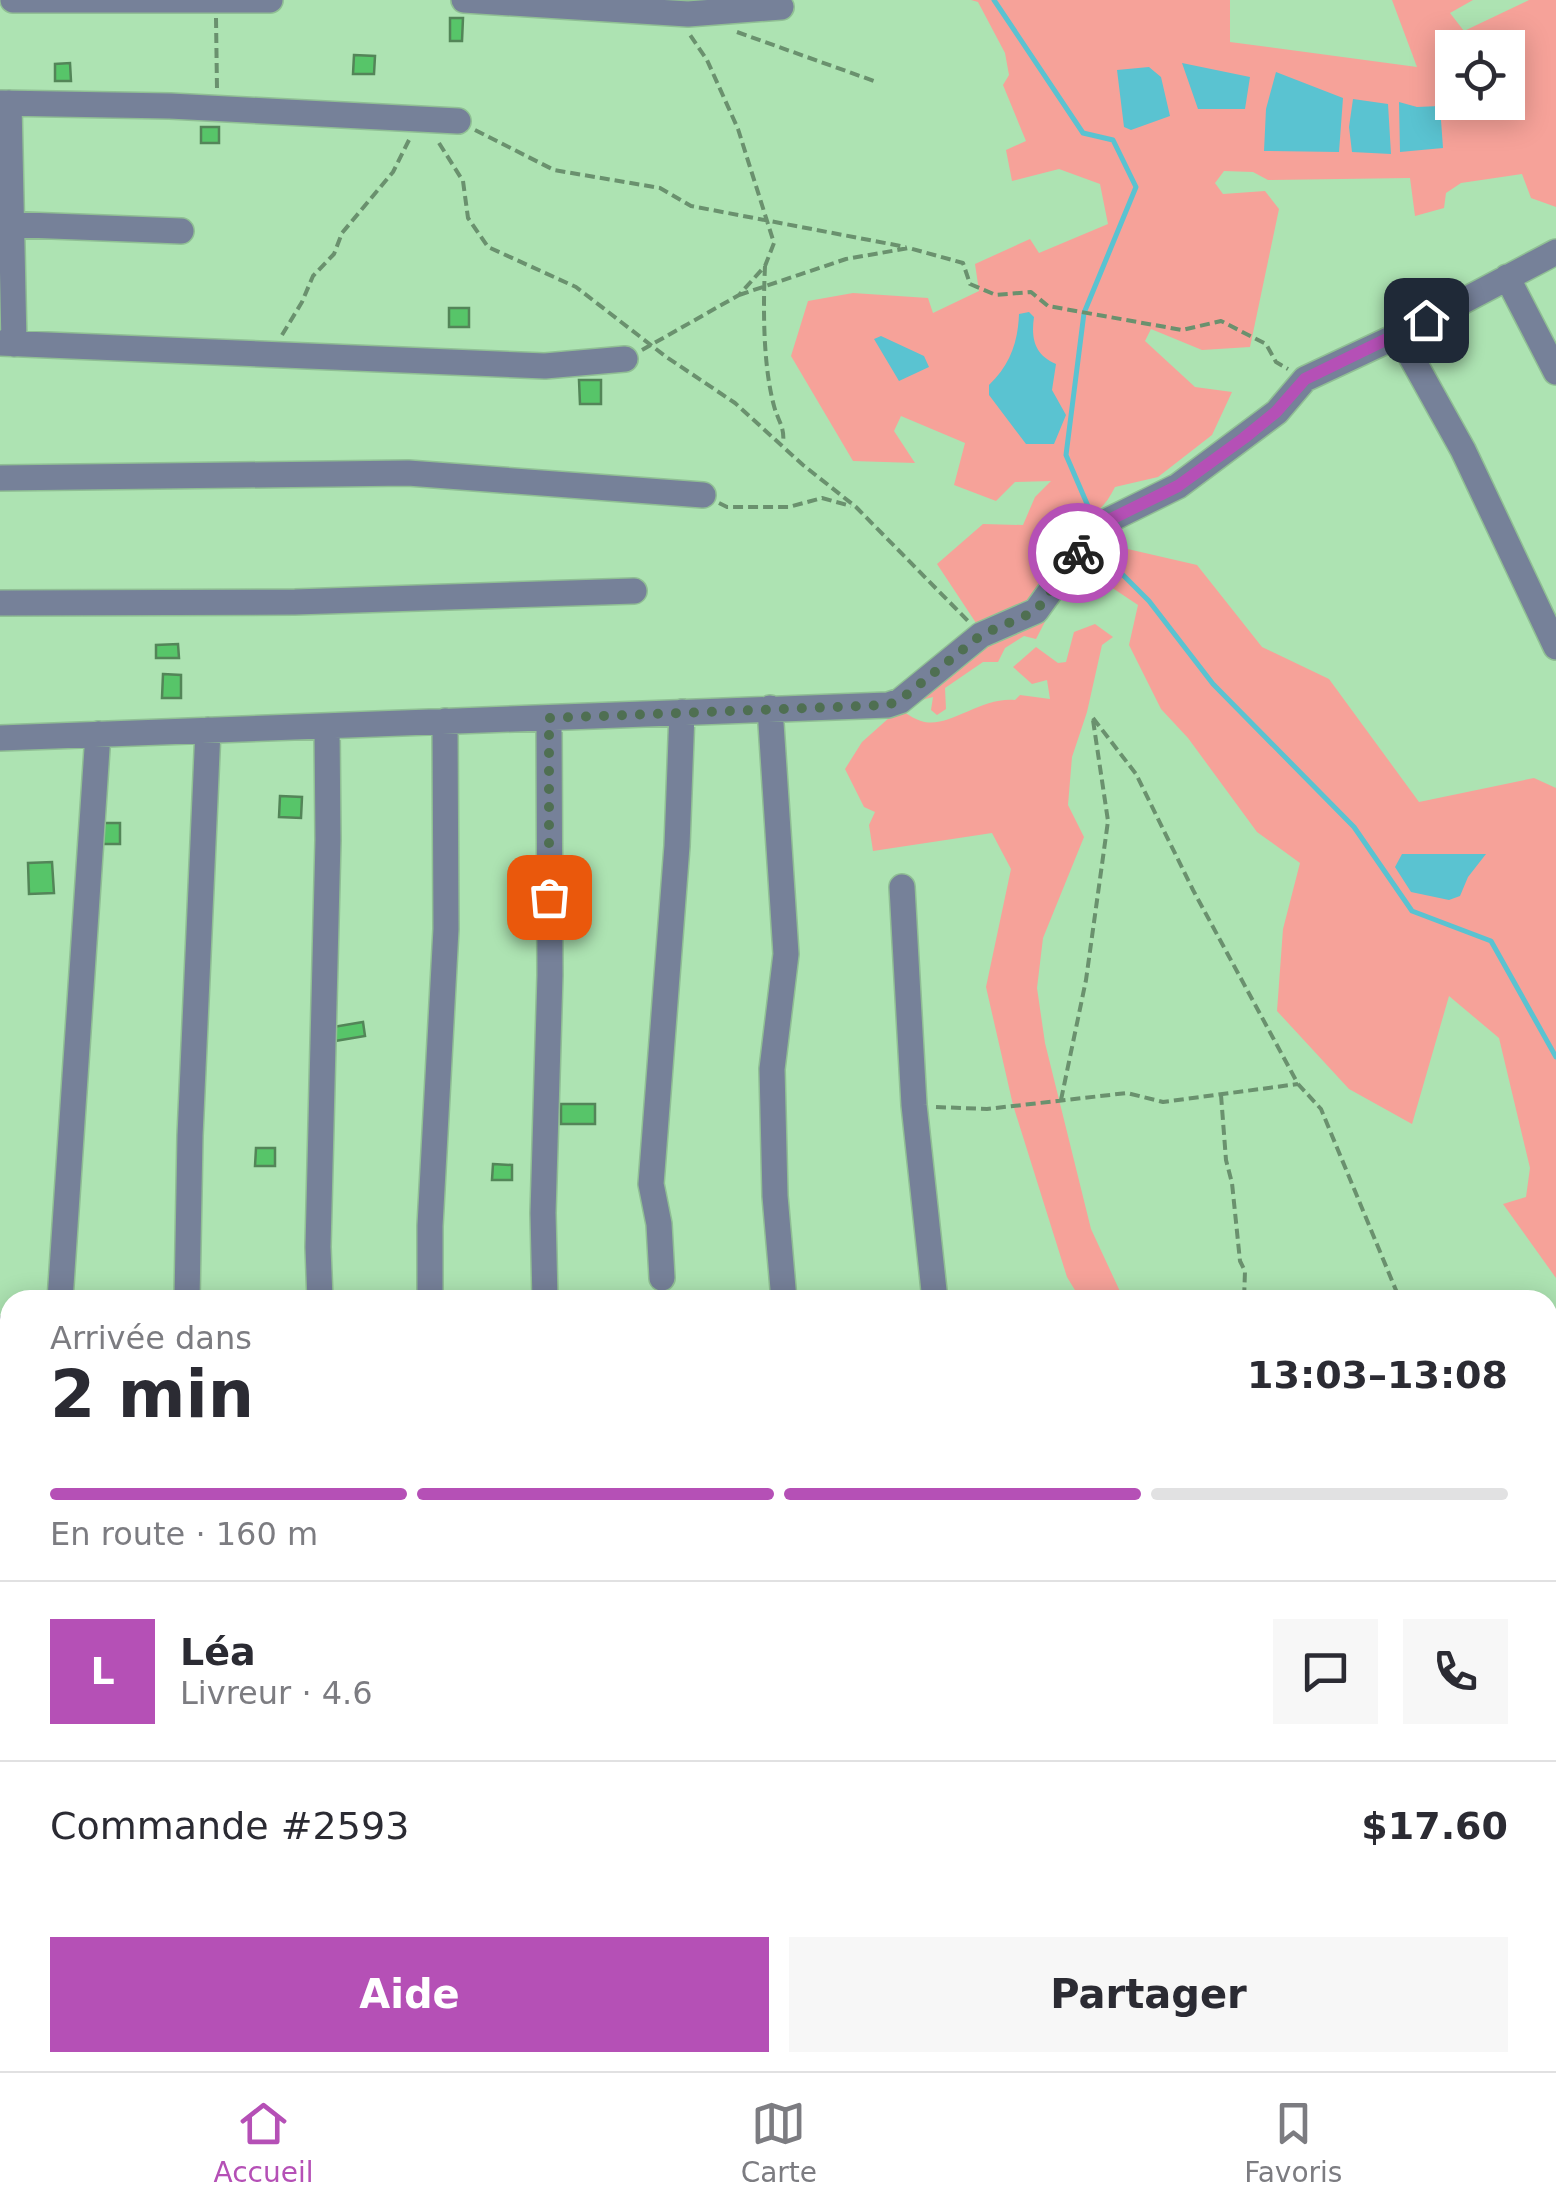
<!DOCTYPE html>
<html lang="fr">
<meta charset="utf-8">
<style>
:root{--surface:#fff;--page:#f7f7f7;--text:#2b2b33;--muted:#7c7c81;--line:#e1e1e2;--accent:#b550b6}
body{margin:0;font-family:"DejaVu Sans",sans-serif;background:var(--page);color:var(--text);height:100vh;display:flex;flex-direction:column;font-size:38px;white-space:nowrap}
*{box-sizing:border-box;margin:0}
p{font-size:32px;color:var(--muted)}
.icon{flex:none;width:55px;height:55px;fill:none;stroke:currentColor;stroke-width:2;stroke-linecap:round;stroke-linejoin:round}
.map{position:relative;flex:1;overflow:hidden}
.details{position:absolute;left:0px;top:1290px;width:1558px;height:782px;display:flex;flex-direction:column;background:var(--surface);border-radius:30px 30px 0 0;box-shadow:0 5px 25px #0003}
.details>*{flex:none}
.buttons{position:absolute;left:1435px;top:30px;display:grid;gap:20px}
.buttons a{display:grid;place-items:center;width:90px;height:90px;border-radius:0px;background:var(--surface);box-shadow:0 5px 25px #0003;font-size:50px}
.pin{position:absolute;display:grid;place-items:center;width:85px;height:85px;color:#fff;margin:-42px;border-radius:20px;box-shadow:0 5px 15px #0006}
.courier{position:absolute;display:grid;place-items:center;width:100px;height:100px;margin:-50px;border:8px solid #b550b6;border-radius:50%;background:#fff;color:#222;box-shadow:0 2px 12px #0007}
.head em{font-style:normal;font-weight:600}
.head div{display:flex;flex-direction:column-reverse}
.head{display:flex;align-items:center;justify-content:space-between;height:170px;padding:0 50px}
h1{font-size:65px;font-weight:600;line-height:75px}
.bar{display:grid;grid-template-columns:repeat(4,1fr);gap:15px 10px;align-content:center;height:120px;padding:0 50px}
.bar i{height:12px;border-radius:8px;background:var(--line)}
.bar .on{background:var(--accent)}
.bar p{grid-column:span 4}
.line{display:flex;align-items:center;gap:25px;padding:0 50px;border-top:2px solid var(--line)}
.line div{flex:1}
.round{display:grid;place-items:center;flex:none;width:105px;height:105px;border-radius:0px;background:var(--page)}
.action{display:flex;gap:20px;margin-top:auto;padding:20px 50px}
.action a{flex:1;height:115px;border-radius:0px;background:var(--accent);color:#fff;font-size:40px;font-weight:600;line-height:115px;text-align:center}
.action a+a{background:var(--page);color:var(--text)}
.tab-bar{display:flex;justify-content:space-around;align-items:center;height:140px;border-top:2px solid var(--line);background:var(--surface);font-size:28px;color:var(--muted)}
.tab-bar a{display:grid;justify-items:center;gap:5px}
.tab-bar .on{color:var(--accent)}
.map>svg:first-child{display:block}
.green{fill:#f6a299;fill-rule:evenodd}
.water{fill:#5ac3d1}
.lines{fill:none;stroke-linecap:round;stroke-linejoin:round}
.stream{stroke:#5ac3d1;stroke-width:5}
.building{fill:#57c569;stroke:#538558;stroke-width:2.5}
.minor-casing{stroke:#90bf94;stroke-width:28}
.path{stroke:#6a916e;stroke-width:4;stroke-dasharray:10 5;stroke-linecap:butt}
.minor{stroke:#768199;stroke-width:25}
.done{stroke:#4f6f52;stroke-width:10;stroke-dasharray:0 18}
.route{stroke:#b550b6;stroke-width:12}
</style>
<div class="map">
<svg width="1556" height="2071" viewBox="0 0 1556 2071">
<rect width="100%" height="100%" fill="#ade3b2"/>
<!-- green -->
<path class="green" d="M971,0H1230V42L1417,67L1392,0H1473L1450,13L1464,31L1529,0H1556V207L1531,198L1522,174L1461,183L1446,193L1444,208L1415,216L1410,178L1268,180L1253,172L1224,171L1215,183L1223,194L1265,191L1279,209L1250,347L1202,350L1151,329L1145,341L1195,387L1232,392L1212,435L1158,477L1115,487C1100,518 1078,526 1046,532L1039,543L1053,559L1022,615L980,629L937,564L983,524L1023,525L1035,497L1051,481L1015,482L996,501L954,485L965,443L901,416L894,431L915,463L853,461L791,356L808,301L853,293L928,298L933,313L979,291L975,264L1030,239L1039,253L1108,224L1100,184L1059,169L1012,181L1006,150L1026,141L1003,85L1009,75L1005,53L978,2ZM1452,48H1508V102H1452Z
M1106,544L1197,565L1262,647L1329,679L1419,802L1534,778L1556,788V1278L1503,1204L1526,1197L1530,1168L1499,1038L1449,996L1412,1124L1349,1089L1277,1011L1283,929L1300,863L1257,832L1188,738L1161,709L1129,645L1138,605L1108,585Z
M1049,614L1036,639L1024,636L1005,648L998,662H983L945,688L946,709L937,715L931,710L933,697L918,701L984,639Z
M1095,624L1113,637L1102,645L1087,712L1072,757L1068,805L1084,837L1043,938L1037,988L1045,1043L1091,1229L1124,1300H1081L1067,1277L1013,1105L986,987L1011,869L992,833L873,851L869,825L875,812L864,807L845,769L862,742L899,709C906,713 914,719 921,721C948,730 979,697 1015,700L1020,695L1050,699L1047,680L1032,684L1013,667L1036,647L1058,663L1066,662L1074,632Z
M1556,1665V2071H1384L1383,2063L1548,2062V1674Z
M844,2062H1250V2063L1246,2071H843Z"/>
<!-- water -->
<path class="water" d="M1182,63L1250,77L1245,109H1198Z
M1149,67L1161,77L1170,116L1131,130L1124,127L1117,70Z
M1276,72L1343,98L1339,152L1264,151L1266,109Z
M1353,99L1388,104L1391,154L1352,152L1349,127Z
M1399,102L1417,107L1440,106L1443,148L1400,152Z
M1029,312L1034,317C1031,338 1034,355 1056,364L1052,390L1066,415L1054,444H1026L989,395V385C1010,365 1018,342 1019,314Z
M881,336L924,356L929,367L899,381L874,339Z
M1402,854H1486L1468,877L1460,896L1449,900L1411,892L1395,867Z"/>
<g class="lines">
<!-- stream -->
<path class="stream" d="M994,0L1083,133L1113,140L1136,187L1084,313L1066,455L1094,520
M1097,541L1098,550L1149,601L1213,684L1354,827L1412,911L1491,941L1556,1057
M1548,1758L1556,1753
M1202,2071L1206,2062"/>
</g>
<!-- building -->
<path class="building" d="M450,18H463L462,41H450Z
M354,55L375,56L374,74H353Z
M70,63L71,81H55V64Z
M201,127H219V143H201Z
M449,308H469V327H449Z
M579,380H601V404H580Z
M178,644L179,658H156V645Z
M163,674L181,675V698H162Z
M280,796L302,797L301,818L279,817Z
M101,823H120V844H101Z
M52,862L54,893L29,894L28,863Z
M363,1022L365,1036L335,1041L333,1027Z
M561,1104H595V1124H561Z
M256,1148H275V1166H255Z
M493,1164L512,1165V1180H492Z"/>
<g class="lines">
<!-- minor casing -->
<g class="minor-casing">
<path id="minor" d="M13,0H270
M464,0L688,14L781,7
M0,103L170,106L458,121
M9,103L14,344
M0,224L181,231
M1507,277L1556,372
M1399,335L1463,450L1556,647
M0,343L545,366L625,359
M0,478L408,473L703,495
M0,603L295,602L634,591
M770,708L786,954L772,1069L775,1196L784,1300
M0,738L888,705L900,701L981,635L1036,611L1097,526L1178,486L1277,412L1305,379L1399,335L1556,252
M902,887L914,1105L935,1300
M662,1278L659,1224L651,1184L677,846L682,712
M60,1300L98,734
M187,1300L190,1136L208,730
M320,1300L318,1247L328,840L327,727
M430,1300V1226L446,929L445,721
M545,1300L543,1213L550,975L549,718
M0,1329L10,1330
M0,1456H10
M0,1569L10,1568
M0,1705H10
M0,1797L10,1841
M0,2014L10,2012
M157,2062V2071
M364,2062V2071
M246,2071V2062
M550,2071V2062
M675,2071V2062
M783,2071L784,2062"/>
</g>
<!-- path -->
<path class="path" d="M216,18L217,89
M737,32L874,81
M475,130L554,170L660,188L691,206L906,247
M439,143L463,181L468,218L488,247L576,287L665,356L735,403L803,465L856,507L968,621
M765,266C763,308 763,365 774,406C778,421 785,427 783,443
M739,295L846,259L909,248L963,263L970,284L996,295L1031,292L1048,306L1182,330L1221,321L1266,344L1276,362L1288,369
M282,335L302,302L313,276L334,254L342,233L393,172L409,140
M642,350L739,295L765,266L774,243L738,129L707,60L690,35
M719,503L727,507H789L822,498L851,506
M1093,718L1136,774L1193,890L1298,1084L1321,1109L1400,1300
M1221,1095L1226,1160L1232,1183L1240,1261L1245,1271L1244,1300
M1061,1100L1086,980L1108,821L1093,720
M936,1107L987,1109L1127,1093L1163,1102L1298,1084"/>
<!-- minor -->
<use href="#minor" class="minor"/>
</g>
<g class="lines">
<!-- done -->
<path class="done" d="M549,897V718L888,705L900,700L981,635L1036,611L1078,553"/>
<!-- route -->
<path class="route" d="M1078,553L1097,526L1178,486L1244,438L1276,412L1305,379L1426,320"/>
</g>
</svg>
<div class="buttons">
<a><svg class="icon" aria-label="locate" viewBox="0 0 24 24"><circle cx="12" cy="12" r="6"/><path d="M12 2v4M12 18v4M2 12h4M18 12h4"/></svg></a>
</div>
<div class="pin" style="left:549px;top:897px;background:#ea580c"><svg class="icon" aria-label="bag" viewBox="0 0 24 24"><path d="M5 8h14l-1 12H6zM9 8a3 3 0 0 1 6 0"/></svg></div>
<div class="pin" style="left:1426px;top:320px;background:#1f2937"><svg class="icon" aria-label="home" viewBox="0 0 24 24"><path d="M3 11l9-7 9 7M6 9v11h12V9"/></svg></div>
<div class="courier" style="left:1078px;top:553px"><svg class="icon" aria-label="bike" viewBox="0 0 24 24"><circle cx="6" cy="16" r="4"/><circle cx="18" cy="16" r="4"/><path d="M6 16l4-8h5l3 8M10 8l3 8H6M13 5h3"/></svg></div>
<section class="details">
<div class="head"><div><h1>2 min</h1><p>Arrivée dans</p></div><em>13:03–13:08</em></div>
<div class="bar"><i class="on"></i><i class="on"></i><i class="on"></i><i></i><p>En route · 160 m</p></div>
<div class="line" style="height:180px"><b class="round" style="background:var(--accent);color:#fff">L</b><div><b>Léa</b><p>Livreur · 4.6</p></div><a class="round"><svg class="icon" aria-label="chat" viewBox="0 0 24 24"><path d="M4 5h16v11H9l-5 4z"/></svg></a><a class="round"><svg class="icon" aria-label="phone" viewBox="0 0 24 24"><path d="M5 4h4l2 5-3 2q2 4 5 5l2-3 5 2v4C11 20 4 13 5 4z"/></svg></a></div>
<div class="line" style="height:130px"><div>Commande #2593</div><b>$17.60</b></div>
<div class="action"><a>Aide</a><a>Partager</a></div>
</section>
</div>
<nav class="tab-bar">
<a class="on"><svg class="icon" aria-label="home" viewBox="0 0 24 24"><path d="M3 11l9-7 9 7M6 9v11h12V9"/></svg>Accueil</a>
<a><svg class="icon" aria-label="map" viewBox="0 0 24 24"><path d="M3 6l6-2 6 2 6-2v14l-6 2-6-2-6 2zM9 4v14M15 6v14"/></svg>Carte</a>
<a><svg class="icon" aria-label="saved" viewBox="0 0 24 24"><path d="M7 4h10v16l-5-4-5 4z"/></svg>Favoris</a>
</nav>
